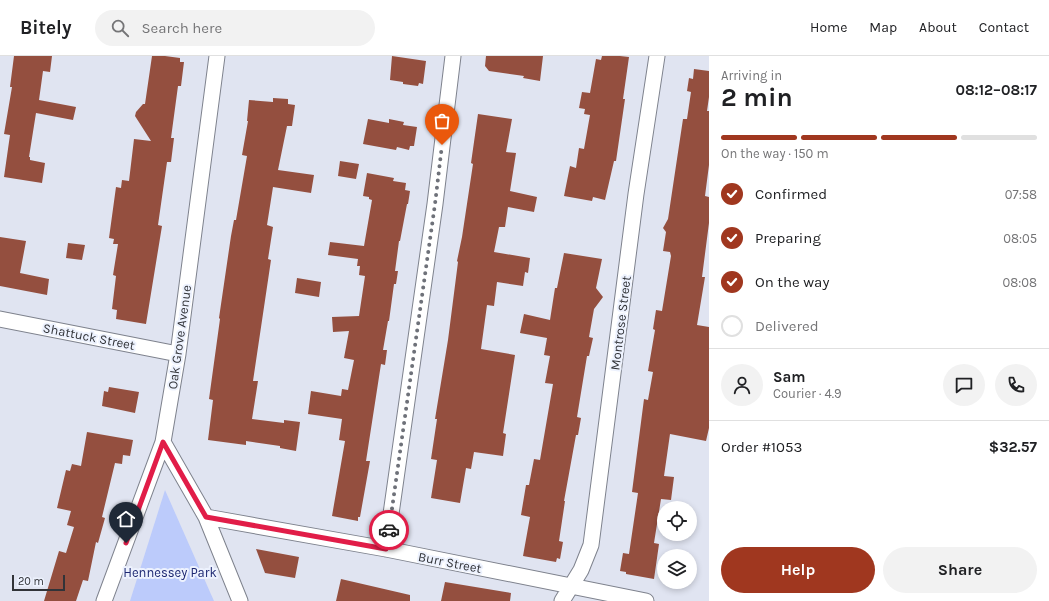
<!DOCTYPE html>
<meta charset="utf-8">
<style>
:root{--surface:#fff;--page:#f2f2f2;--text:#202124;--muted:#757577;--line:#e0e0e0;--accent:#a0371f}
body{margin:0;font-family:Karla,sans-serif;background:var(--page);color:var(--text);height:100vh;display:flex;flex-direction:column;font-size:15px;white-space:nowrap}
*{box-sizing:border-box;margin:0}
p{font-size:13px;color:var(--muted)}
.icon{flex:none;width:22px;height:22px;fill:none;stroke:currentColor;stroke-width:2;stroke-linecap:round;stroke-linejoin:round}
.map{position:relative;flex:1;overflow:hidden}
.side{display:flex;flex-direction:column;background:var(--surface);width:340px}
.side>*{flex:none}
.tools{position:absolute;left:657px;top:445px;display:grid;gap:8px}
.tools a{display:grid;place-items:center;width:40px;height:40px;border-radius:50%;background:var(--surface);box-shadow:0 2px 6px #0003;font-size:20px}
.scale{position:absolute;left:12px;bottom:10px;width:53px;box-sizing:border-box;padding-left:4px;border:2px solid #313338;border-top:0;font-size:11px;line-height:14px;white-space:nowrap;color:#313338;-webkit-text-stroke:3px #edf2fe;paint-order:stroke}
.pin{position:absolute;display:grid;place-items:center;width:34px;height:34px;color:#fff;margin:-41px -17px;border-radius:50% 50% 50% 0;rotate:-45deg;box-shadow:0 0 4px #0007}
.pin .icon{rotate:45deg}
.courier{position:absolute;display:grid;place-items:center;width:40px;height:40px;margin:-20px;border:3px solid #e11d48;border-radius:50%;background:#fff;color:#222;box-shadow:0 1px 5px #0007}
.summary em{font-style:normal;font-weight:700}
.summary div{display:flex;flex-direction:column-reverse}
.summary{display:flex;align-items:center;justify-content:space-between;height:68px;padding:0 12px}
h1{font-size:26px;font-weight:700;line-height:30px}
.bar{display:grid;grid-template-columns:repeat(4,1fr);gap:6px 4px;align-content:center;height:48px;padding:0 12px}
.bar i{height:5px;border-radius:3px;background:var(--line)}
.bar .active{background:var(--accent)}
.bar p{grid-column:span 4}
.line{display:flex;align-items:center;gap:10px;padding:0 12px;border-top:1px solid var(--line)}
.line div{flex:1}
.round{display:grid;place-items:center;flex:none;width:42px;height:42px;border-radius:21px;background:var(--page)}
ol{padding:0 12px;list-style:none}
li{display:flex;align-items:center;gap:12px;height:44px}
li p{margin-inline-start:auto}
li .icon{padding:4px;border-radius:50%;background:var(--accent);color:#fff;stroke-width:4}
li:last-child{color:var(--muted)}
li i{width:22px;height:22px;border:2px solid var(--line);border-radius:50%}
.cta{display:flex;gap:8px;margin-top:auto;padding:8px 12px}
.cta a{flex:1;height:46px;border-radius:24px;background:var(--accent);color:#fff;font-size:16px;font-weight:700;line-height:46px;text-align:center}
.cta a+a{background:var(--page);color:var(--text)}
header{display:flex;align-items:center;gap:24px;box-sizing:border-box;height:56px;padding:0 20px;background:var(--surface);border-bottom:1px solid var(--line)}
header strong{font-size:19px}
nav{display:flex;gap:22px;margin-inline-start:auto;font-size:14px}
.search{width:280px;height:36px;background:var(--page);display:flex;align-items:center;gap:10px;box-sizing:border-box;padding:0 14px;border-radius:22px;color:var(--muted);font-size:15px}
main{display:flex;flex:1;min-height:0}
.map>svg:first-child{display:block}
.green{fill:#bccbfb}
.building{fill:#944f3f}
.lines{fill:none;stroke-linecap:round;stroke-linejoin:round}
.minor-casing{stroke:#7e828d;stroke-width:17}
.minor{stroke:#fff;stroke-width:15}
.done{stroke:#6e7179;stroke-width:4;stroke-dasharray:0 7.2}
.route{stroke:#e11d48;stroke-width:5}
.labels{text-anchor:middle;stroke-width:4;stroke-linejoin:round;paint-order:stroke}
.street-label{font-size:13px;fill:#313338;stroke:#edf2fe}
.park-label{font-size:13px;fill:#1d2872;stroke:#edf2fe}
</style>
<header>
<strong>Bitely</strong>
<div class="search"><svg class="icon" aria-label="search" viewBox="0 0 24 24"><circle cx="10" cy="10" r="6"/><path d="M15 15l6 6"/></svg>Search here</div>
<nav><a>Home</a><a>Map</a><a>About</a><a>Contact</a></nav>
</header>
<main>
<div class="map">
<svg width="709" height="545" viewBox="0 0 709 545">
<rect width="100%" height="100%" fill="#e0e4f1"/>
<!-- green -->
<path class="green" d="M165,434L214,545H130Z"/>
<!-- building -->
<path class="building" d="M14,0H52L50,16L43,15L39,44L76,51L73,64L36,57L29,101H30V104L45,107L42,127L4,121L10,79L4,78L12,31H10Z
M152,0H165L180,2V6H184L181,30H178L171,82H174L171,106H167L158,169L162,170L146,268L116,263L117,254L112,253L116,220L113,219L118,188H113L114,183L109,182L116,131L121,132L122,124L129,125L134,83L151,85L135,60L136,56L143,48H145Z
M392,0L426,5L423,28L419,27L418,30L403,28V26L390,24Z
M486,0H543L540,25L523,22L524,20L489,15L485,10Z
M602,0H620L629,1L623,43H625L616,105H614L605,144L593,141L592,145L564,140L570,110L576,112L579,92L584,93L590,59L584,58L585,53L579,52L582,36L590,37L596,3L601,4Z
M694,13L709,15V41L707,55H709V109L705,140L709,141V167L702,221H705L697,269L709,271V372L706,385L670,378L664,420L674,421L671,444L661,443L654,487L659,488L654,523L626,518V516L620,515L623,497L629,498L638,437L632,436L644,343L648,344L653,316L648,315L655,274L653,273L656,254L662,255L671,200L670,196L663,195L666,176L663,172L668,163L683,63H687L691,36L687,35L689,22L693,23Z
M273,42L288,43V48L295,49L292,70H287L278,114L314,119L311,137L273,131L267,169L273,171L268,203L271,204L253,325H258L252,363L284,367V364L300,366L296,395L280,392V390L246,385V389L208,384L213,344L209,343L220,263L219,262L231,180L234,164H236L247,100L242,99L248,65H247L249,44L273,46Z
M478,58L512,63L506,96L516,97L510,135L537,141L534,156L508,151L505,171H499L494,196L530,202L528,217L525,216L523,230L497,226L494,250L487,249L481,293L515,299L503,377L506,378L503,400L474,396L471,413L466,412L460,447L431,442L437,404L431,403L437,363H435L448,284L458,206L457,205L462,181L473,108L471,107Z
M368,63L389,67V63L404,66L403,69L417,71L414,90H410L409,94L397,91L396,94L363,88Z
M340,105L359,108L356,123L338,120Z
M367,117L394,122L393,125L406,127L405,134L410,135L408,148H407L400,185H399L395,215H398L396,228H394L389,265H388L383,294H387L385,309L381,308L366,405H370L360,461H358V465L332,460L345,385L339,384L342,363L308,358L311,335L341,340L342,333L348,334L354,304L344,302L349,275L333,276L332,261L359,260L365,220L359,219L360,210H357L358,203L328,199L330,186L364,190L372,144L369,143V141L363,140Z
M0,181L26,185L20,217L49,223L47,239L0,230Z
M68,187L85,189L82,204L66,202Z
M564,197L602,203L596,232L603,241L594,253L589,281L593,282L589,300H587L577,361L581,362L578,379H576L564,445H565L559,485L563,486L560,503L557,502L556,506L523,500L530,461L521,459L526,429H529L534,403L540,404L553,328L545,327L550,300L544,299L547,282L520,277L524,258L550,264L555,232H557Z
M297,222L321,226L319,241L295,237Z
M109,331L139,336L135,357L102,350L104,335L108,336Z
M87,376L133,384L130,400L123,399L122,408L115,407L102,461L105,462L98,487L96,486L88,525L83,524L76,545H44L59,495L66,497L74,471L67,469L71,455L57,452L66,414L70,415L72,408L81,410Z
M256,493L299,501L295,522L265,517Z
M341,523L410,539V545H336Z
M445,526L511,537L510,545H441Z"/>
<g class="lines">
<!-- minor casing -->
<g class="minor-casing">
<path id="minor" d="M217,0L178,298L163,386L206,461L240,545
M0,263L178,298
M206,461L386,493L646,545
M386,493L435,148L453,0
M104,545L163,386
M562,545L581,514L591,489L636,138L657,0"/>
</g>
<!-- minor -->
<use href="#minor" class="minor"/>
</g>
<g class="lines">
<!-- done -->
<path class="done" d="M389,474L435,148L442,89"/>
<!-- route -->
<path class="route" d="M126,487L163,386L206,461L386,493L389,474"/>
</g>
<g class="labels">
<!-- street labels -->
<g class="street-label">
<text transform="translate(620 267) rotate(-83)" y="5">Montrose Street</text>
<text transform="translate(89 280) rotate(11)" y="5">Shattuck Street</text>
<text transform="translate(179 281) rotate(-82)" y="5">Oak Grove Avenue</text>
<text transform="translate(450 506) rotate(11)" y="5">Burr Street</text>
</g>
<!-- park labels -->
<g class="park-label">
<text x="170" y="521">Hennessey Park</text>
</g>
</g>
</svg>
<div class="tools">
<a><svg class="icon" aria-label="locate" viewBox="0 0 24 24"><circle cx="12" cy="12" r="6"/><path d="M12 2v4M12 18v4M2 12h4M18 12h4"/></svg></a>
<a><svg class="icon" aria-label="layers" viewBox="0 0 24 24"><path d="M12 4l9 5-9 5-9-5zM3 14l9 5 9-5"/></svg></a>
</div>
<div class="scale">20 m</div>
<div class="pin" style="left:442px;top:89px;background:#ea580c"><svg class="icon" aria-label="bag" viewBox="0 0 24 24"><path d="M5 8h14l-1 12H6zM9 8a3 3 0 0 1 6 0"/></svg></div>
<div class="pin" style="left:126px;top:487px;background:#1f2937"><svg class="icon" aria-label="home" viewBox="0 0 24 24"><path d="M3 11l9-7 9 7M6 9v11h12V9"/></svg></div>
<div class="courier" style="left:389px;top:474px"><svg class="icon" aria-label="car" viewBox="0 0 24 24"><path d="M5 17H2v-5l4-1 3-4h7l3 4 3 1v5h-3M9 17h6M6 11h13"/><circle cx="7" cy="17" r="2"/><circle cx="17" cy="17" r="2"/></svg></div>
</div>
<section class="side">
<div class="summary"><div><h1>2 min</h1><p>Arriving in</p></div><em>08:12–08:17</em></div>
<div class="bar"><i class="active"></i><i class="active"></i><i class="active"></i><i></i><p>On the way · 150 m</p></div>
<ol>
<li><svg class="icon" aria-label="check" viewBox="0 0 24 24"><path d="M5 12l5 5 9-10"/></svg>Confirmed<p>07:58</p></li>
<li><svg class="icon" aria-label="check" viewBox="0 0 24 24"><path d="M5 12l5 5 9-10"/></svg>Preparing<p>08:05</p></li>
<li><svg class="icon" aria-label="check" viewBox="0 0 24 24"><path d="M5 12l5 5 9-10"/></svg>On the way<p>08:08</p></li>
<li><i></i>Delivered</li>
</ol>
<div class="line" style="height:72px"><a class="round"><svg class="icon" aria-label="person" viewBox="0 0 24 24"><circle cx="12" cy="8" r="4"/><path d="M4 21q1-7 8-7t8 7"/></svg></a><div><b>Sam</b><p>Courier · 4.9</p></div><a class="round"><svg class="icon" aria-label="chat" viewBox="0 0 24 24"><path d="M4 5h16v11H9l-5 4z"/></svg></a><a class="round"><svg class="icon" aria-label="phone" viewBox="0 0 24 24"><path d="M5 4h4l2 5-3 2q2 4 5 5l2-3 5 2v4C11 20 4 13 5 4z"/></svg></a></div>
<div class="line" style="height:52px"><div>Order #1053</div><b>$32.57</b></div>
<div class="cta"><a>Help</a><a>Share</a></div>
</section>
</main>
